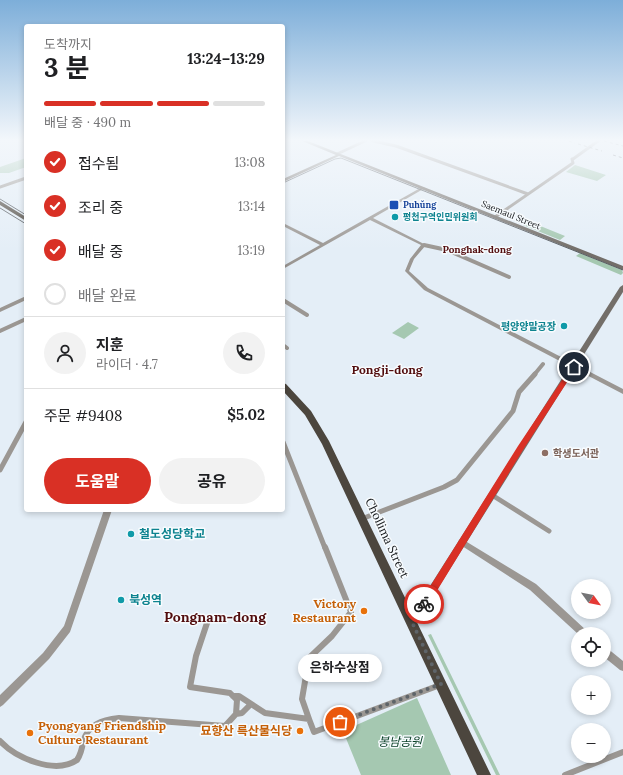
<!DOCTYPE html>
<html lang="ko">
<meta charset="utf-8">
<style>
:root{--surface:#fff;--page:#f2f2f2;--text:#202124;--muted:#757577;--line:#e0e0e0;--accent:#d93025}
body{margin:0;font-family:Lora,"Noto Sans KR",serif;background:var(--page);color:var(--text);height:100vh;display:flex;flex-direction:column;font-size:15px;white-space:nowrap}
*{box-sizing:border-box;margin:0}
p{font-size:13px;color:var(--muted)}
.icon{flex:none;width:22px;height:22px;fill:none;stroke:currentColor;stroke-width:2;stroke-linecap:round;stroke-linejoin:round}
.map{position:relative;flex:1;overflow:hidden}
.details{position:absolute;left:24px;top:24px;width:261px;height:488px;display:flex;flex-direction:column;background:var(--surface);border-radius:4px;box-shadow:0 2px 6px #0003}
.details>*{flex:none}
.needle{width:26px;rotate:123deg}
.controls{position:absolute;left:571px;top:579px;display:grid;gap:8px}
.controls a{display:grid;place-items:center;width:40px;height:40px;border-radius:50%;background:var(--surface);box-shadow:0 2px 6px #0003;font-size:20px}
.pin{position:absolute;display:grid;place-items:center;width:34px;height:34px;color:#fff;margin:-17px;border:2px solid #fff;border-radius:50%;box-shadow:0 1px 4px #0007}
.courier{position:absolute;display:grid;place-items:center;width:40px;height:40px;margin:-20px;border:3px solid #d93025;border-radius:50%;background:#fff;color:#222;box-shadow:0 1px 5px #0007}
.bubble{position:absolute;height:28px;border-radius:14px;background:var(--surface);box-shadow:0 2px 6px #0003;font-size:13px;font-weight:700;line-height:28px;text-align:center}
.summary em{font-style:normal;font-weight:700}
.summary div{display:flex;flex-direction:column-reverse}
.summary{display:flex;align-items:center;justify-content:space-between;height:68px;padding:0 20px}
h1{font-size:26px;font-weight:700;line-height:30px}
.bar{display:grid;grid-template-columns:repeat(4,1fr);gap:6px 4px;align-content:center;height:48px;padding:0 20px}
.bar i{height:5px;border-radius:3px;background:var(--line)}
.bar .current{background:var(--accent)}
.bar p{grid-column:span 4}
.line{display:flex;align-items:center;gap:10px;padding:0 20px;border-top:1px solid var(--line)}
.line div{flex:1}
.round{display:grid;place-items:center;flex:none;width:42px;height:42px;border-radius:21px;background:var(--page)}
ol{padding:0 20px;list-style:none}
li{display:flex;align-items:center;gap:12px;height:44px}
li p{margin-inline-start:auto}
li .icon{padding:4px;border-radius:50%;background:var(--accent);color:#fff;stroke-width:4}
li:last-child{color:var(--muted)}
li i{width:22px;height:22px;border:2px solid var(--line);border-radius:50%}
.button{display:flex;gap:8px;margin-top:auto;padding:8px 20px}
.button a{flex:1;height:46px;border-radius:24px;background:var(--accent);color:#fff;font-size:16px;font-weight:700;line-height:46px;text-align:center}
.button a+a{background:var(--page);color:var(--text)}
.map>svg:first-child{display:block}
.green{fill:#a5c8b1}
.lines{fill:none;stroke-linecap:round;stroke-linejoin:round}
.minor-far3{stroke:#9b9793;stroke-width:3}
.minor-far2{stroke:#9b9793;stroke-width:4}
.minor-far1{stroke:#9b9793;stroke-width:5}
.minor{stroke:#9b9793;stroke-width:6}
.tertiary{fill:#9b9793;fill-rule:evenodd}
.secondary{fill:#736e69;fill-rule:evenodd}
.trunk{fill:#4c463e;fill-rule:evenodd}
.tram{stroke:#585d62;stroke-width:1}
.rail{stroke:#585d62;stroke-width:1;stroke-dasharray:3 3;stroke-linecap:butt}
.route{fill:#d93025}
.done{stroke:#5e6469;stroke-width:4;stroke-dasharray:0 7.2}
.transit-dot{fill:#1a4fb4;stroke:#f7fbfe;stroke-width:1.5}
.culture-dot{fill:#0f9aa8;stroke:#f7fbfe;stroke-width:1.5}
.education-dot{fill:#8d6e63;stroke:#f7fbfe;stroke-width:1.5}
.food-dot{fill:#e8710a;stroke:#f7fbfe;stroke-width:1.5}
.labels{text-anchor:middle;stroke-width:3;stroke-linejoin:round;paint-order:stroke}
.far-transit-label{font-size:9px;font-weight:bold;fill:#164399;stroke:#f7fbfe;text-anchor:start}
.far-street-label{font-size:9px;fill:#16191c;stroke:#f7fbfe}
.far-culture-label{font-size:9px;font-weight:bold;fill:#0d838f;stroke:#f7fbfe;text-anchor:start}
.far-quarter-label{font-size:10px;font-weight:bold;fill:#520d0e;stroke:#f7fbfe}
.culture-label{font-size:10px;font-weight:bold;fill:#0d838f;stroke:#f7fbfe;text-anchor:end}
.education-label{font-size:10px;font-weight:bold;fill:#785e54;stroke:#f7fbfe;text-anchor:start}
.quarter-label{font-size:12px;font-weight:bold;fill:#520d0e;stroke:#f7fbfe}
.near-culture-label{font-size:12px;font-weight:bold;fill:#0d838f;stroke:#f7fbfe;text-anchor:start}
.near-street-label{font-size:12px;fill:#16191c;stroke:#f7fbfe}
.near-food-label{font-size:12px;font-weight:bold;fill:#c56008;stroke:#f7fbfe;text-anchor:end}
.near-park-label{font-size:12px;font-style:italic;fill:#033b21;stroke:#f7fbfe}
.near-quarter-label{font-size:14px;font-weight:bold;fill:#520d0e;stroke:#f7fbfe}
</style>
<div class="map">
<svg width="623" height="775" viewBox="0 0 623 775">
<rect width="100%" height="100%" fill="#e4eef7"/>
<!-- green -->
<path class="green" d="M26,158V167L9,173H0V167Z
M575,165L606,175L597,181L566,172Z
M528,221L565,236L560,240L523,225Z
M580,253L622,270L623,273L621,275L576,256Z
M408,322L419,328L404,339L392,333Z
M431,634L500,775H496L428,635Z
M417,698L451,775H361L343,731Z"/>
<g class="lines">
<!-- minor-far3 -->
<path class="minor-far3" d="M373,141L396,146L528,194
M337,154L365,141
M573,159L598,141
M0,187L26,178
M495,217L573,163L572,159"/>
<!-- minor-far2 -->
<path class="minor-far2" d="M424,245L447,250L509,277
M283,300L307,315
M0,331L26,319
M283,345L287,348
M534,375L543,364"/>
<!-- minor-far1 -->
<path class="minor-far1" d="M283,442L325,548
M0,470L26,422
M492,495L549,531
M364,518L444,487L457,480L513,411L519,392L535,374"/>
<!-- minor -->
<path class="minor" d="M233,696H239L265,713L309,719L314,732L440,685
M236,714L242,713L251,704
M309,719L302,699L309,658L332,636L351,612L325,547
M0,741C16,758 55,775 77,760C81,754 82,749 83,742C88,724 102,720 119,718L225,726L236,714L237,700L230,693L190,687L196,656L209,617
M565,775L623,752"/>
<!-- tertiary -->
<path class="tertiary" d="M422,187L425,188L373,218L426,245L414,259L409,271L428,288L623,389V394L424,290L405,271L410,259L421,245L370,220L283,269V266L320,245L283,226V223L323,243Z
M26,296V300L0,312V308Z
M104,510H112L70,632L49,659L3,705L0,707V695L43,653L64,626Z
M462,539L536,584L587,631L588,634H578L530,590L459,544L458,542L459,540Z
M604,647L607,648L623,661V671L620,670L604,657Z"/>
<!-- secondary -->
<path class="secondary" d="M302,141H308L623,266V270L339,156L283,182V179L336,155Z
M623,285V292L415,625L412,627L409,625L407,622L409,619L620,287Z"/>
<!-- trunk -->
<path class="trunk" d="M0,201L26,217V221L0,205Z
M283,383L286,384L311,411L329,441L491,775H477L322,444L305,415L283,391Z"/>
<!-- tram -->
<path class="tram" d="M283,183L335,159L341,158L623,270
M0,199L26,215
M0,208L26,224"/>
<!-- rail -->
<path class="rail" d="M569,141L575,143
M604,141L623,146
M578,144L602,151
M613,155L623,158"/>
</g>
<!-- sky -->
<linearGradient id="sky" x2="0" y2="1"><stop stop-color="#7daed9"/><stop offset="0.56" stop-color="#f3f7fb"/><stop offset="1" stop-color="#f3f7fb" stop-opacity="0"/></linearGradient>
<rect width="623" height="250" fill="url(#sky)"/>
<!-- route -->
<path class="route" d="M572,365L577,367L523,450L427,607H421V601L518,446Z"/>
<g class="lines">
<!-- done -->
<path class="done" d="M340,722L441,684L412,622L424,604"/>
</g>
<!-- markers -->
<rect class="transit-dot" x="389" y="200" width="10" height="10" rx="2"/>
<g class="culture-dot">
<circle cx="395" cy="217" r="4"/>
<circle cx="564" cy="326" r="4"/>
<circle cx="131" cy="534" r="4"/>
<circle cx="121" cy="600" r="4"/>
</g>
<circle class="education-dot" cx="545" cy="453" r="4"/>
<g class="food-dot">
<circle cx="364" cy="611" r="4"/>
<circle cx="300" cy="731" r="4"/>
<circle cx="30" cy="733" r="4"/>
</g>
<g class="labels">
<!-- far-transit labels -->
<g class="far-transit-label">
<text x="403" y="208">Puhŭng</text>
</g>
<!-- far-street labels -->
<g class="far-street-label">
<text transform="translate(511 215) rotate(22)" y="3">Saemaul Street</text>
</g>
<!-- far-culture labels -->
<g class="far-culture-label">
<text x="403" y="220">평천구역인민위원회</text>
</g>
<!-- far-quarter labels -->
<g class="far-quarter-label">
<text x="477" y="253">Ponghak-dong</text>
</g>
<!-- culture labels -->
<g class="culture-label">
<text x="556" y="330">평양양말공장</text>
</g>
<!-- education labels -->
<g class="education-label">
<text x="553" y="457">학생도서관</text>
</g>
<!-- quarter labels -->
<g class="quarter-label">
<text x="387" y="374">Pongji-dong</text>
</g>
<!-- near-culture labels -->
<g class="near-culture-label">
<text x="139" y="538">철도성당학교</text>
<text x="129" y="604">북성역</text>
</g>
<!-- near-street labels -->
<g class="near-street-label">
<text transform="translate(387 538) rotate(65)" y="4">Chollima Street</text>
</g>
<!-- near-food labels -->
<g class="near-food-label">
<text x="356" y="608">Victory<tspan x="356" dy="14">Restaurant</tspan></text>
<text x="38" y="730" text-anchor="start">Pyongyang Friendship<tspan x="38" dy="14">Culture Restaurant</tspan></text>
<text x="292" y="735">묘향산 륵산물식당</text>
</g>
<!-- near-park labels -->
<g class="near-park-label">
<text x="400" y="746">봉남공원</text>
</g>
<!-- near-quarter labels -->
<g class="near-quarter-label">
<text x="215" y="622">Pongnam-dong</text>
</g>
</g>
</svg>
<div class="controls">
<a><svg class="needle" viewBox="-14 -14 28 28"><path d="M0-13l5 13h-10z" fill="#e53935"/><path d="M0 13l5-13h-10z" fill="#757577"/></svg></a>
<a><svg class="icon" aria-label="locate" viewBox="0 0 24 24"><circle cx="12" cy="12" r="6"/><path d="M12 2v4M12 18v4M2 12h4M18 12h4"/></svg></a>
<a>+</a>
<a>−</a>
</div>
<div class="pin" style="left:340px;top:722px;background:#ea580c"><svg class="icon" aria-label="bag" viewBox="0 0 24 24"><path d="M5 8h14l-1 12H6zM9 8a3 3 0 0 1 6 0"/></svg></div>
<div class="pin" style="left:574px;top:367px;background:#1f2937"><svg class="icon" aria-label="home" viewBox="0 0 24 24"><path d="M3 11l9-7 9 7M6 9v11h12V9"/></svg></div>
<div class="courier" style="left:424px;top:604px"><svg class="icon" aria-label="bike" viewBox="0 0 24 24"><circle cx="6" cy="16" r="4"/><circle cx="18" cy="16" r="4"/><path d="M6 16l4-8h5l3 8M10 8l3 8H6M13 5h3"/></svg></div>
<div class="bubble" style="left:298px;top:654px;width:84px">은하수상점</div>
<section class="details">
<div class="summary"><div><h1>3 분</h1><p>도착까지</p></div><em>13:24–13:29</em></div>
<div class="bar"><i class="current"></i><i class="current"></i><i class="current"></i><i></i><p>배달 중 · 490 m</p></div>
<ol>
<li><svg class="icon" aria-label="check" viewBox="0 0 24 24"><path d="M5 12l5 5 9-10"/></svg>접수됨<p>13:08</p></li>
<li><svg class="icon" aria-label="check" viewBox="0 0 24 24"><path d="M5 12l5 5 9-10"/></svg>조리 중<p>13:14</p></li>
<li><svg class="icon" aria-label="check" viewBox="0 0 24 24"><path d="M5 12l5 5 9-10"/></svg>배달 중<p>13:19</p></li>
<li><i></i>배달 완료</li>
</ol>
<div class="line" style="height:72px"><a class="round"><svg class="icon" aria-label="person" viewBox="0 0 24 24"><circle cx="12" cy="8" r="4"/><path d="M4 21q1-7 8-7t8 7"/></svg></a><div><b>지훈</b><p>라이더 · 4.7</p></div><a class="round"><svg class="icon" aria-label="phone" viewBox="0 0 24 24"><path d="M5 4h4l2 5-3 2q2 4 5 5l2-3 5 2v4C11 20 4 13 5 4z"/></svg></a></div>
<div class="line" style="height:52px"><div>주문 #9408</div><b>$5.02</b></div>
<div class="button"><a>도움말</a><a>공유</a></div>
</section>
</div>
